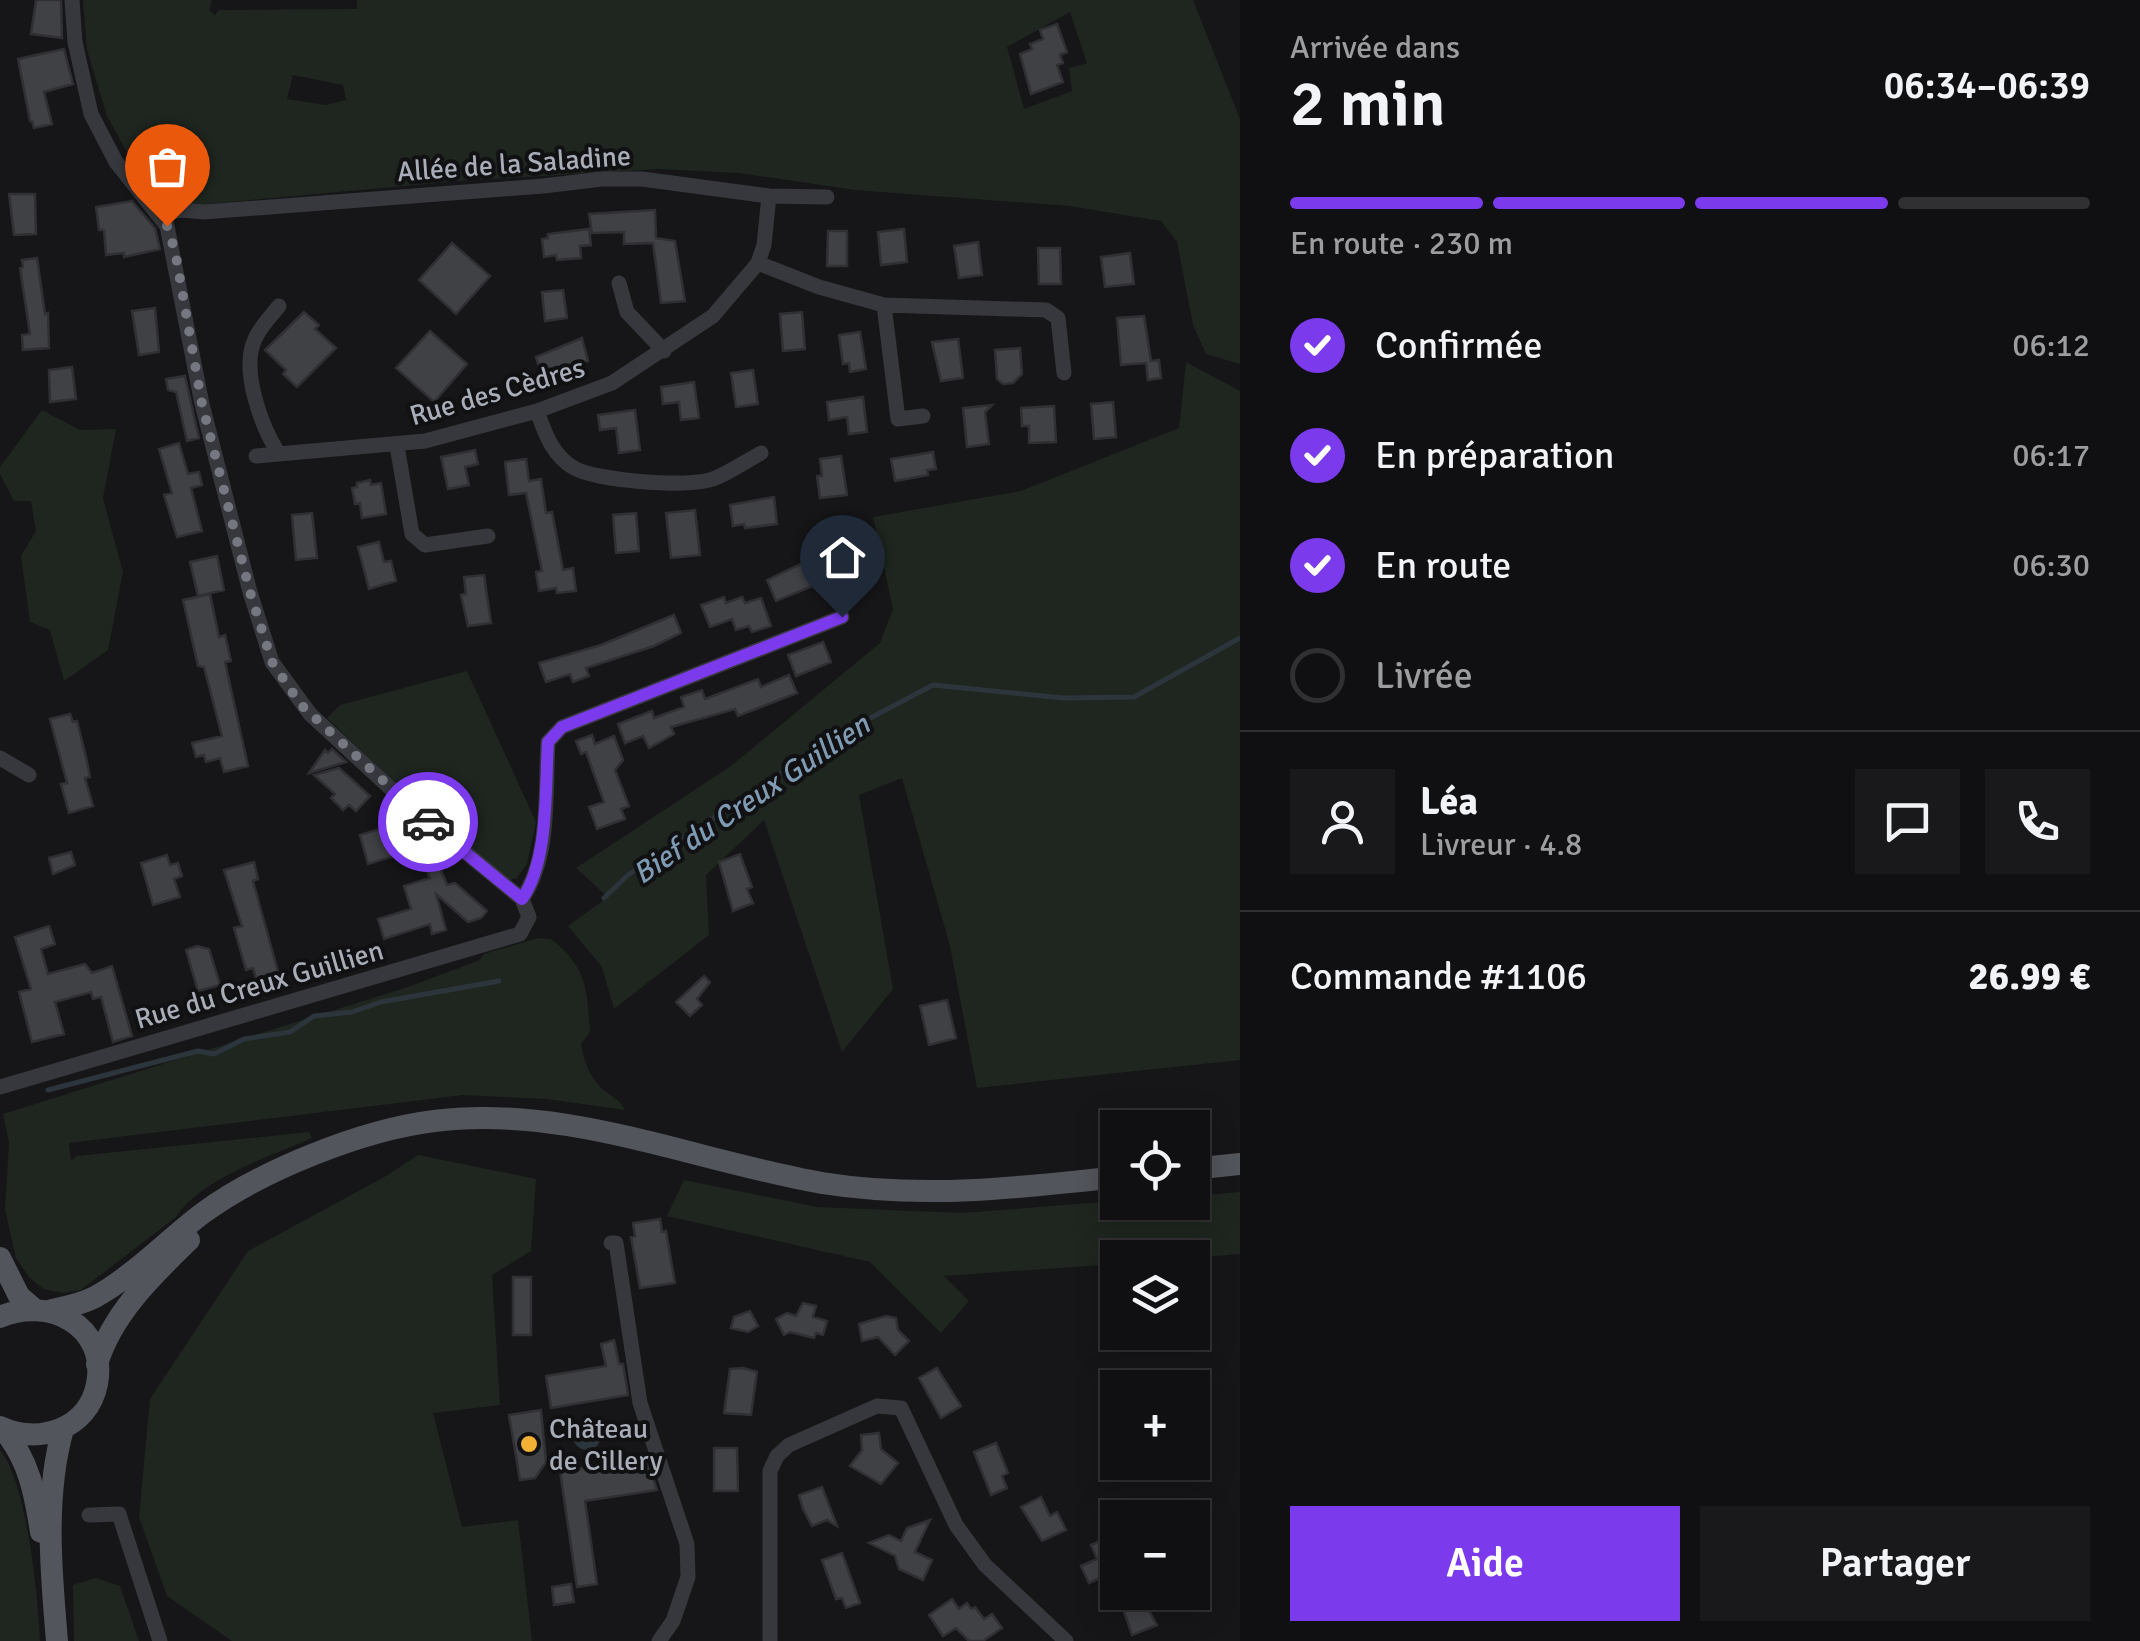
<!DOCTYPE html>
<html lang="fr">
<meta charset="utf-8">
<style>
:root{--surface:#101012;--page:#19191b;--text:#f1f3f6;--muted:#9c9d9f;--line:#303032;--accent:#7c3aed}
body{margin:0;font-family:Signika,sans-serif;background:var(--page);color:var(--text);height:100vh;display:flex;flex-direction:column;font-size:38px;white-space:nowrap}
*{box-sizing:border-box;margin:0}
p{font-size:32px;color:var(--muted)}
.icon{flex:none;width:55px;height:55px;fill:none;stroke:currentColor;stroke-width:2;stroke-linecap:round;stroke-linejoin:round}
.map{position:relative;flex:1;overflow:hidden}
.side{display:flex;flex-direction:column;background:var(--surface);width:900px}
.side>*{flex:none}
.controls{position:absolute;left:1100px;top:1110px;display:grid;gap:20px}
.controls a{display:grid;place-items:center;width:110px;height:110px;border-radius:0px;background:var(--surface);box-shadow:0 5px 25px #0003,0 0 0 2px var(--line);font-size:50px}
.pin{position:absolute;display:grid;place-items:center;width:85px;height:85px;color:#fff;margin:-102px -42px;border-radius:50% 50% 50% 0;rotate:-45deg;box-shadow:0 0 10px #0007}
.pin .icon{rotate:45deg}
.courier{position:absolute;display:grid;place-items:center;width:100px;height:100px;margin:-50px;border:8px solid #7c3aed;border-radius:50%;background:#fff;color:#222;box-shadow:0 2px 12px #0007}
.headline em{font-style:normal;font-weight:600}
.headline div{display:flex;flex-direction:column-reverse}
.headline{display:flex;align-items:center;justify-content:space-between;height:170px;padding:0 50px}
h1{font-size:65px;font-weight:600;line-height:75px}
.bar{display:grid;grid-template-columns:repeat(4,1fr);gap:15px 10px;align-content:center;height:120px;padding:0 50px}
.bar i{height:12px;border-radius:8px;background:var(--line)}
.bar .on{background:var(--accent)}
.bar p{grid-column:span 4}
.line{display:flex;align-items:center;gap:25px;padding:0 50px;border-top:2px solid var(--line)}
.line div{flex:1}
.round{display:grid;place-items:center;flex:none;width:105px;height:105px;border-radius:0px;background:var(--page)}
ol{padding:0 50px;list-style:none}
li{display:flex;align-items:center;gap:30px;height:110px}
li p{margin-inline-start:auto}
li .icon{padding:10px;border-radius:50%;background:var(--accent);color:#fff;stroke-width:4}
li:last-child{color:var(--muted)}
li i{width:55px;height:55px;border:5px solid var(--line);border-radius:50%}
.primary-button{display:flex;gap:20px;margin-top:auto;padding:20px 50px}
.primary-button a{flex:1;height:115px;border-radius:0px;background:var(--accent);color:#fff;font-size:40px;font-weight:600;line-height:115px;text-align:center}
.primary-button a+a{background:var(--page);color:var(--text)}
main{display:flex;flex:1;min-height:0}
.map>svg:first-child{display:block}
.green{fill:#1e261f;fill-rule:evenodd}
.water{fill:#2c353c}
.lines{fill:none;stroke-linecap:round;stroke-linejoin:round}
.stream{stroke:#2c353c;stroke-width:5}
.building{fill:#404145;stroke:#303034;stroke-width:2.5}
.minor{stroke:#37383d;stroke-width:15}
.primary{stroke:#53555c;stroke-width:22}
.done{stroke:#757880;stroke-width:10;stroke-dasharray:0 18}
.route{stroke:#7c3aed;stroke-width:12}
.poi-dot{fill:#f2b134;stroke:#111113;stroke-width:4}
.labels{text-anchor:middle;stroke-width:8;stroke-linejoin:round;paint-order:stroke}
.street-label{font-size:28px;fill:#a8adb8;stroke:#111113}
.poi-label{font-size:28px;fill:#a8adb8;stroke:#111113;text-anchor:start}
.water-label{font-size:30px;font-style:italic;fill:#7f9bb3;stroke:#111113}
</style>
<main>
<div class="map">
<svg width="1240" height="1641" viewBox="0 0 1240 1641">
<rect width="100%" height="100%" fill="#161618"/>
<!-- green -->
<path class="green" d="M83,0H212L209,10L215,15L219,10L357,9V0H1193L1240,119V364L1206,354L1193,325L1177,242L1161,221L1070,206L855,190L739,173L659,169L459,181L186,206L163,198L138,172L107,116L87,50ZM1070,12L1087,63L1069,68L1072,91L1024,109L1007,47ZM293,75L343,85L346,100L326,105L287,99Z
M1186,362L1240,391V1060L977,1088L950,946L902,778L859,795L893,989L842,1052L764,820L706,875L709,935L614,1009L602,967L568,926L608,897L576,868L731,766L880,643L893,609L873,517L1021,491L1179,428Z
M42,410L80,430L116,429L103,498L123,572L108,650L64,681L50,630L30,622L21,556L36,531L31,501H14L0,474V467Z
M467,671L536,822L527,864L517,878L509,880L422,808L327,718L340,705Z
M538,938L551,939C587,967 587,989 590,1032L581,1044C583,1059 590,1077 601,1088C610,1096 620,1099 625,1110L547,1099L463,1095L69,1143L71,1161L77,1156L309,1132L312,1138C271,1156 200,1179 176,1217L81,1290L64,1293L43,1289L29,1277L16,1258L5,1210L9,1143L3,1114L408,987L480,960L484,954Z
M418,1155L536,1179L531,1251L492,1275L500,1405L433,1413L462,1527L518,1520L532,1641H232L167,1596L139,1517L150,1399L248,1251L386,1176Z
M684,1180L817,1207L962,1213L1117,1201L1192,1202L1193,1196L1240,1192V1254L1193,1258H1118L1117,1264L944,1276L969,1301L941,1333L870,1262L667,1216Z
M0,1450C27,1482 38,1597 40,1641H0Z
M96,1578L120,1586L139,1641H74L73,1585Z"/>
<!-- water -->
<path class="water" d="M573 1436a14 14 0 1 1 28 0a14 14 0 1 1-28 0Z"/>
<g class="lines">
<!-- stream -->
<path class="stream" d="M604,898L628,875L838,735L933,685L1063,698L1134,697L1240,638
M48,1090L198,1051L214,1054L244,1039L290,1032L314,1016L352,1012L381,1002L499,981"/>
</g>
<!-- building -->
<path class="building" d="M36,0H61L62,38L31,34Z
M1057,24L1067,52L1060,55L1063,63L1057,65L1063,82L1031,94L1020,54L1032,49L1030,44L1043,39L1040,30Z
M64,49L73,84L44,92L52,124L34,128L32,121H30L18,59Z
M9,194H35L36,234L14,235Z
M132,201L155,228L160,249L124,257V253L106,255L104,230H99L96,207Z
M655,210L656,238L675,241L685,301L661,303L653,243L624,244V232L592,233L589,214Z
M589,229L591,245L580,246L581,258L557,260L556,255L544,257L542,239L548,238V234Z
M904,229L907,262L881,265L878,232Z
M828,231H847V266H827Z
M978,242L982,275L959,278L954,246Z
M452,243L490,276L456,314L419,280Z
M1038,248H1060L1061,284H1039Z
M1130,253L1134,284L1105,287L1101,257Z
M37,258L45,314L48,313L49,348L23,350L22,335L30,334L20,268L23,267L22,260Z
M563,290L567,318L545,321L542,292Z
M155,308L159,352L139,355L132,311Z
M304,312L319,325L315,329L336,348L297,387L283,374L286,370L265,350Z
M802,312L805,349L783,351L780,314Z
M1144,316L1151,361L1159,360L1161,378L1148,380L1146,363L1121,365L1117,318Z
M430,331L467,364L434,402L396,368Z
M860,332L866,369L850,372L849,363L843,364L839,335Z
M582,338L588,361L541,375L536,357Z
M958,339L963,378L941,381L932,342Z
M1020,348L1022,374L1013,383L1003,384L997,379L995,350Z
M72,367L76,399L50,402L49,370Z
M753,370L758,404L736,407L731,373Z
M185,376L199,438L187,441L176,392L168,390L166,379Z
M694,382L699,418L681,420L679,402L663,404L661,387Z
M863,397L867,432L849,434L847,417L829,420L827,402Z
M1113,402L1116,437L1094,439L1091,404Z
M992,405L985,412L989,444L967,447L963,408Z
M1054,406L1056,442L1029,443V426H1022L1021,408Z
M635,410L640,450L619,453L616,428L600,430L598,415Z
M179,443L188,474L199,472L202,485L191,488L202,531L177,537L164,495L172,493L159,449Z
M475,450L478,464L465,467L469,485L448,489L441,457Z
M933,452L936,469L927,470L928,475L895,481L891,459Z
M841,456L847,495L820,498L817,476H822L820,459Z
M526,459L529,481L541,479L546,513L552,512L563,570L573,568L576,591L557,593L556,588L539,591L536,572L542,571L526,493L509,495L505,462Z
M370,480L371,485L381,483L386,514L362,518L360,503L355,504L352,488L357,487V483Z
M774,497L777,524L745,528L744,524L733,526L730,505Z
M695,510L700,555L671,558L666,513Z
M312,513L317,558L296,560L292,515Z
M636,513L639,551L616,553L613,515Z
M379,542L384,562L391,561L396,581L369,589L358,547Z
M828,551L835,569L812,578L815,585L776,601L767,580Z
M217,556L224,590L198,596L190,562Z
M484,575L491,623L468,626L461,595L466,594L464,577Z
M210,594L219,637L225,635L231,661L225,662L248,766L224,772L220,758L206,762L204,755L196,757L192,743L222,736L204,667L198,666L183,600Z
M724,597L726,603L742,597L745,603L761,598L771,626L752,632L749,626L736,630L732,619L710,627L701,605Z
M674,615L681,633L654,646L586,668L589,676L573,682L570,674L546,682L539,663L601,645Z
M823,642L831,662L796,676L788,655Z
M789,675L797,693L738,716L735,709L671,727L674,734L649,748L643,736L625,743L618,724L652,711L654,718L684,707L681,697L702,690L705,699L758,679L761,687Z
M70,714L73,722L77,721L86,757L90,777L85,778L93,806L69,813L61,784L67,783L50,719Z
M592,735L595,744L614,736L623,760L615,770L629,806L621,809L625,819L597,829L589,807L604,802L586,752L581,754L576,741Z
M332,749L346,762L309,773L325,750L328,753Z
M339,768L370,796L356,811L349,805L343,810L331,798L335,794L314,775Z
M409,820L418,849L368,864L360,835Z
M71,852L75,865L53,874L49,858Z
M434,852L447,885L455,883L487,911L481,918L468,922L436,894L446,930L432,934L430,924L384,939L378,919L411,909L404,886L430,878L421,857Z
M740,854L752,887L747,889L753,903L733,911L719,862Z
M167,855L170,865L178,863L182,876L174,879L180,897L153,905L141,863Z
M254,862L258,879L253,881L280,979L258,985L253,968L246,970L234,928L242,926L224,870Z
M49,926L55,944L41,949L48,974L85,964L92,973L112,966L132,1036L113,1042L101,997L93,999L91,992L55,1002L64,1034L32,1042L19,992L31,989L15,937Z
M197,946L209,949L220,985L198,991L186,950Z
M704,976L710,982L697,999L702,1005L690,1016L676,1002Z
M947,1000L956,1038L929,1045L920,1006Z
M660,1219L662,1232L666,1231L675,1283L640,1288L631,1237L635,1236L633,1223Z
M513,1277H531V1335H513Z
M803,1303L816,1306L813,1317L827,1321L823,1335L816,1333L814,1338L790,1332L784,1335L776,1319L787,1313L796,1316Z
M750,1311L758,1326L748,1332L731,1328L734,1317Z
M886,1316L896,1318L898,1330L909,1341L895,1355L878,1337L862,1341L859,1324Z
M614,1340L619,1364H623L628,1395L551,1408L546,1376L606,1366L601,1344Z
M743,1368L757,1372L751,1415L724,1413L730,1369Z
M937,1368L961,1406L941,1418L919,1378Z
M541,1410L546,1462L535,1478L520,1480L509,1415Z
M879,1433L881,1449L898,1463L881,1484L850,1466L862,1450L861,1435Z
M996,1443L1008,1473L1002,1476L1007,1488L991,1495L974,1452Z
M714,1448H737L738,1491H714Z
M647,1459L657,1490L585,1501L597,1584L577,1587L560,1471Z
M822,1487L837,1526L827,1520L812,1526L803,1509L799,1495Z
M1041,1497L1050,1516L1057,1512L1066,1530L1042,1541L1021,1507Z
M930,1520L915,1552L932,1560L923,1580L899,1569L895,1556L869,1543L889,1535L901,1541L907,1528Z
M1109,1537L1118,1556V1579L1104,1585L1100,1578L1089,1583L1081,1566L1097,1559L1091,1545Z
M842,1553L860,1603L846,1608L842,1598L836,1599L822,1560Z
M571,1584L574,1602L554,1605L552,1587Z
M1140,1595L1157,1625L1132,1635L1121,1603Z
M952,1599L959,1609L967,1603L971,1609L975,1607L984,1619L992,1614L1002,1628L983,1641H969L956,1628L943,1636L929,1615Z"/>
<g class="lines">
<!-- minor -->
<path class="minor" d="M157,214L182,210L204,212L543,186L602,179H642L769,196L827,197
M758,263L819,287L884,305L1046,310L1058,318L1064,373
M619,283L627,312L664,351
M884,305L898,419L923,416
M279,306C271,316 260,327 255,339C240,370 262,428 279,454
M537,411C545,433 552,455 574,468C598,481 687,488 713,479C729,473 746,461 761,453
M397,446L412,534L425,545L488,536
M256,456L425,441L537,411L612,383L713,316L758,263L764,245L769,196
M0,758L29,775
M522,899C551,857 545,791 548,742L562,727L842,617
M0,1087L520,934L529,917L522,899L413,809L310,714L272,662L250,592L202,404L167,226L116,162L91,114L75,42L72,0
M611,1243H616L640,1403L687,1544L688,1577L673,1621L659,1641
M89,1515L119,1514L160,1641
M770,1641V1471L777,1456L789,1445L877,1406L901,1408L956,1525L985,1565L1066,1641"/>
<!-- primary -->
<path class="primary" d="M1192,1169L1240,1164
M0,1258L19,1296L33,1308
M52,1310C66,1307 82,1304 95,1297C135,1275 167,1240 203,1213C262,1170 362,1130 434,1121C565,1104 695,1161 822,1183C921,1199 1019,1188 1118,1177
M0,1317C48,1296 108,1325 97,1384C88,1430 38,1445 0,1427
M97,1364C112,1314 152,1276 189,1240
M3,1429C29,1460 35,1493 41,1532
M57,1641C51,1572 44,1496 63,1429"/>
</g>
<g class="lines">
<!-- done -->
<path class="done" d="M167,226L175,251L202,404L250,592L272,662L301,705L428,822"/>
<!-- route -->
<path class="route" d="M428,822L522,899C549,860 545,789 548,742L562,727L842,617"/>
</g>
<!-- markers -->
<circle class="poi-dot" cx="529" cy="1444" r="10"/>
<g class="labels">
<!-- street labels -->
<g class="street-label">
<text transform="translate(514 163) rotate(-4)" y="10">Allée de la Saladine</text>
<text transform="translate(497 391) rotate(-16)" y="10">Rue des Cèdres</text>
<text transform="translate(259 984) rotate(-16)" y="10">Rue du Creux Guillien</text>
</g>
<!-- poi labels -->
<g class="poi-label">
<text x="549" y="1438">Château<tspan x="549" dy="32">de Cillery</tspan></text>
</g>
<!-- water labels -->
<g class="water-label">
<text transform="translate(751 799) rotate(-34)" y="10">Bief du Creux Guillien</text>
</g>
</g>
</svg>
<div class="controls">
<a><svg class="icon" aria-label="locate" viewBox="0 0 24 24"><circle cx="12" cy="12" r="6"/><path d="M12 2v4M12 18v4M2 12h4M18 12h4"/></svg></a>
<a><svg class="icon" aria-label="layers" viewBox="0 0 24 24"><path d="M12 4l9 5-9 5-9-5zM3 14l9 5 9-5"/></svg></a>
<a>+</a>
<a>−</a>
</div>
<div class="pin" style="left:167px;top:226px;background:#ea580c"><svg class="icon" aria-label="bag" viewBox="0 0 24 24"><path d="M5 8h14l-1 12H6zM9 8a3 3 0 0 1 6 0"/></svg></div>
<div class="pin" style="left:842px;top:617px;background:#1f2937"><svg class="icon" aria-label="home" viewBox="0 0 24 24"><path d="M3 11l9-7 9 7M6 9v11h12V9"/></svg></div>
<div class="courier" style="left:428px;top:822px"><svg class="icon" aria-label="car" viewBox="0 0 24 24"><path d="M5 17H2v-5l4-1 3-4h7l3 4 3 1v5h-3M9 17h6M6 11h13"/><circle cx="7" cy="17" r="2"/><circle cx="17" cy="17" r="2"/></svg></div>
</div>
<section class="side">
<div class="headline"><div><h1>2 min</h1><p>Arrivée dans</p></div><em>06:34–06:39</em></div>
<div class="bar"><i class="on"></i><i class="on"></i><i class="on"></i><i></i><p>En route · 230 m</p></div>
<ol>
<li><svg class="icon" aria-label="check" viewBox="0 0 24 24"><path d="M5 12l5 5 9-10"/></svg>Confirmée<p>06:12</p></li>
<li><svg class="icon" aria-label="check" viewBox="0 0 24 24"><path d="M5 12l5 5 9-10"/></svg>En préparation<p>06:17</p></li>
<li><svg class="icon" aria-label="check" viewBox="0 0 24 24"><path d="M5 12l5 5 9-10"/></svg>En route<p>06:30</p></li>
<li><i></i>Livrée</li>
</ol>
<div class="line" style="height:180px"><a class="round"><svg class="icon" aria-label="person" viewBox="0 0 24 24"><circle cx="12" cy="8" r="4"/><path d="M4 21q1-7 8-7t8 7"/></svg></a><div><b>Léa</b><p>Livreur · 4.8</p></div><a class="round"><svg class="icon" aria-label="chat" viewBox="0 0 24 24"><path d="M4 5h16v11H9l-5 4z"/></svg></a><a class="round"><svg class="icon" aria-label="phone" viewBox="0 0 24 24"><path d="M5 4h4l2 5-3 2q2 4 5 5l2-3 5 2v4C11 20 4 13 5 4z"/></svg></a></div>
<div class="line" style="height:130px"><div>Commande #1106</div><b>26.99 €</b></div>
<div class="primary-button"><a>Aide</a><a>Partager</a></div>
</section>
</main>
